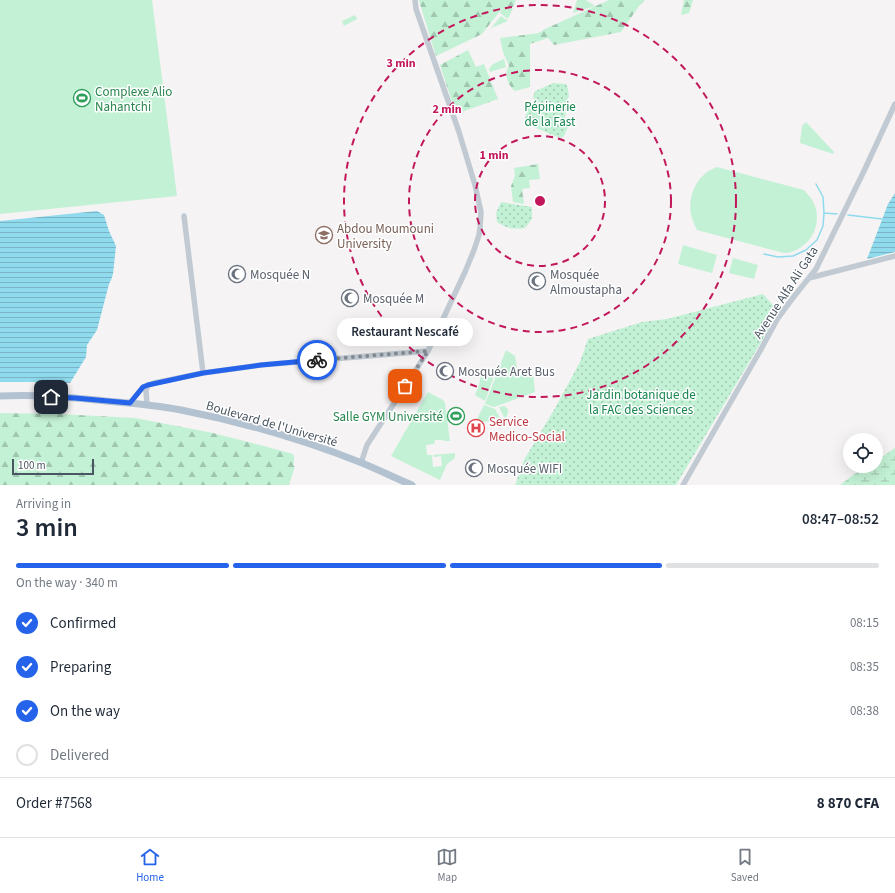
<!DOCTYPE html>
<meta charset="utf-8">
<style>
:root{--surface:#fff;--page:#f6f6f7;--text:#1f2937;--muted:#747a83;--line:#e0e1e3;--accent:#2563eb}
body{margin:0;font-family:"Source Sans 3",sans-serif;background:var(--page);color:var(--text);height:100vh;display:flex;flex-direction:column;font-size:15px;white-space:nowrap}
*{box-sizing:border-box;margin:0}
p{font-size:13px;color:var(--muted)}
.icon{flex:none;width:22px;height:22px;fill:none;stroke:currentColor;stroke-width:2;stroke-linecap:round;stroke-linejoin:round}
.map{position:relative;height:485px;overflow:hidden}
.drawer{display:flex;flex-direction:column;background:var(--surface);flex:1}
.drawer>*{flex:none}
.tools{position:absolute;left:843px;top:433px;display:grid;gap:8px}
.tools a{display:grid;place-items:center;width:40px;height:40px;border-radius:50%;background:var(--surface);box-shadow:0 4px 16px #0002;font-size:20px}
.scale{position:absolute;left:12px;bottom:10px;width:82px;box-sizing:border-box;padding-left:4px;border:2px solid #4a5661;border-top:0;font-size:11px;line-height:14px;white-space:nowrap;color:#4a5661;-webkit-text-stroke:3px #fff;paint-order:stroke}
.pin{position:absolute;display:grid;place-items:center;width:34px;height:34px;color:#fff;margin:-17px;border-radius:8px;box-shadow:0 2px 6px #0006}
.courier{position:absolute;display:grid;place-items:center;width:40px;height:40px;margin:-20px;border:3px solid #2563eb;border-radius:50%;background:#fff;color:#222;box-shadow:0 1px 5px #0007}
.bubble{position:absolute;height:28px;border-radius:14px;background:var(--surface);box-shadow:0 4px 16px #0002;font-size:13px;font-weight:600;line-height:28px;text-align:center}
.summary em{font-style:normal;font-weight:600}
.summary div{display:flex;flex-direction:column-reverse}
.summary{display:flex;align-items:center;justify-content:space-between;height:68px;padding:0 16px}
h1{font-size:26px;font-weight:600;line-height:30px}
.bar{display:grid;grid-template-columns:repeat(4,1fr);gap:6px 4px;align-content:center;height:48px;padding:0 16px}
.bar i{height:5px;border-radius:3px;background:var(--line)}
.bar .selected{background:var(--accent)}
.bar p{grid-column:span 4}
.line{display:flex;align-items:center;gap:10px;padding:0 16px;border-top:1px solid var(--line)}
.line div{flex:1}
ol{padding:0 16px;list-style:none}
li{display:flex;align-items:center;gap:12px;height:44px}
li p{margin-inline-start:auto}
li .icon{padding:4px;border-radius:50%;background:var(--accent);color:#fff;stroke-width:4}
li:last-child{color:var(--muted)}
li i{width:22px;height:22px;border:2px solid var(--line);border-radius:50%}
.dock{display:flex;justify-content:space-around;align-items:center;height:56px;border-top:1px solid var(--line);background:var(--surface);font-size:11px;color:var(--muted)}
.dock a{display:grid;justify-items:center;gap:2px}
.dock .selected{color:var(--accent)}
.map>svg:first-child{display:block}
.green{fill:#c3f1d5}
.forest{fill:url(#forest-firs)}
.wetland{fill:url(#wetland-marsh)}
.garden{fill:url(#garden-dots)}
.water{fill:url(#water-rules)}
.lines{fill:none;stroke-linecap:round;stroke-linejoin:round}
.stream{stroke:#90daee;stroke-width:1.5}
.minor{stroke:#c1cad2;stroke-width:5.5}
.major{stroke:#b3c2d1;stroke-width:7}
.done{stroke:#868d94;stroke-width:4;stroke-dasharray:0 7.2}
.route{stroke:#2563eb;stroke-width:5}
.ring{fill:none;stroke:#c2185b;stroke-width:2;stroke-dasharray:7 5}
.labels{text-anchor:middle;stroke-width:3;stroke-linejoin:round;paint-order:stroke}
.leisure-label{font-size:13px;fill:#27864d;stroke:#fff;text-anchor:start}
.park-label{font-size:13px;fill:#17864f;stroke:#fff}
.education-label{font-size:13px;fill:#785e54;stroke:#fff;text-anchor:start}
.worship-label{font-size:13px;fill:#5b616d;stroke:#fff;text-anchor:start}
.street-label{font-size:13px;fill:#4a5661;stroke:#fff}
.health-label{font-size:13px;fill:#be3a42;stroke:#fff;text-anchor:start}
.centre{fill:#c2185b;stroke:#fff;stroke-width:2}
.ring-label{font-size:12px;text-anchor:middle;font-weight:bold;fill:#c2185b;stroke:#fff;stroke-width:3;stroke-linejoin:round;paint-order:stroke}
</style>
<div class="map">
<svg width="895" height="485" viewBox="0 0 895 485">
<defs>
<pattern id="forest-firs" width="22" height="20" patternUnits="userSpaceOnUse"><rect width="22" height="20" fill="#c3f1d5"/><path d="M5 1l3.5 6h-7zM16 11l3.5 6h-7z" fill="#a0c6b0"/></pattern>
<pattern id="wetland-marsh" width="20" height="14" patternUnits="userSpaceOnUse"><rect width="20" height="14" fill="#c3f1d5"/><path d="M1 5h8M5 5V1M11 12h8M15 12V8" fill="none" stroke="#a0c6b0"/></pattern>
<pattern id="garden-dots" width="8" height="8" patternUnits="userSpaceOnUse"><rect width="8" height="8" fill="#c3f1d5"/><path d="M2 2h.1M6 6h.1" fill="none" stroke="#a0c6b0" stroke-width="1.8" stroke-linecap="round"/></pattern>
<pattern id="water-rules" width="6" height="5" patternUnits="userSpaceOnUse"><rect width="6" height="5" fill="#90daee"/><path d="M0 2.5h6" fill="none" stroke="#78b4c4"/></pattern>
</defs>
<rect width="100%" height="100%" fill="#f5f3f3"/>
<!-- green -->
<path class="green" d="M0,0H152L177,196L0,214Z
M577,0H586L595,6L573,13Z
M504,6L513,8L508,19L500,13Z
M355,15L357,19L344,26L342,21Z
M501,16L508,21L491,28Z
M504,59L506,67L490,72L489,69C492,63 498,62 504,59Z
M806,122L834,152L833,154L800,143L802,126Z
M717,167L804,190C806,193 810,196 812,200C823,217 815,242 796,250C793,252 788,253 784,253L697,230C695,226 693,222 692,218C687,202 693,183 706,173C709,170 713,169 717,167Z
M683,245L717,255L712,273L678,264Z
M733,258L758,265L754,279L729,273Z
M506,350L515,356L518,373L520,374L533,373L535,392L494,407L485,404Z
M497,368L485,401L475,395L479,385L482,370Z
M428,392L443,400L445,403L450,441H445L442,440H435L434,444L426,445L427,455H432L433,467L442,466L441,456L434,457L433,455L455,453V458L447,464L440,480L391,456Z
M484,405L495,409L502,421H497L480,422L477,419Z
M504,406C511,410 507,413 506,419L504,417L499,407Z"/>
<!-- forest -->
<path class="forest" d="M419,0H516L513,7L504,6L482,34L436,56L420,4Z
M609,0H645L639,6L621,32L554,45L548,38L530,44V87L515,91C508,86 503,73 509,66L503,52L500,38L539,33L545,29Z
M684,0H693L689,13L681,15Z
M468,50L476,67L484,64L498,99L456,114L440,65Z
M538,164L540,179L529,180L530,188L522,189L524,204L513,202L511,186L515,176L514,168Z
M0,413L59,414L135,418L213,433L260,445L293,454C295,457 294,461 293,465L295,466L289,485H0Z"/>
<!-- wetland -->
<path class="wetland" d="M895,448V484L894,485H840L853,475L868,466H876V461Z"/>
<!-- garden -->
<path class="garden" d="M553,83L566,84L568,89L569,96C564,104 568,115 563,123L568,127L564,136L560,138L536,128L525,118L528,108H531L534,110L537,102L533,98L535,91L540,89Z
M501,202L532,207V219L525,228C514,230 506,228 497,222L496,213Z
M763,294L779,312L676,485H515L524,460L554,410L580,362L588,339L642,322L667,319Z"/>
<!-- water -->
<path class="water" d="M895,193V252L867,259L888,204Z
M97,211L104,215L109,231L116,246L113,274L111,280L109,284L97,330L87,345L86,357L70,383L61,382H0V221Z"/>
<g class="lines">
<!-- stream -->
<path class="stream" d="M824,213L837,214
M848,215L882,219
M764,254L778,257L793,256L806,250L817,240L823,226L824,213L823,197L816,184"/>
<!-- minor -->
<path class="minor" d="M184,216L203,373
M809,278L895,256
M130,403L143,387L154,383L203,373L261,365L428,351
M147,405L146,390L148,385
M361,463L367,445L428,351L465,272L474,250L479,235L480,227L481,212L475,185L459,132L416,9L415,0
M683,485L760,351L778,318L792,299L816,269L864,171L895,104"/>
<!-- major -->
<path class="major" d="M0,396C35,394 71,397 106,401C131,403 157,405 181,410C243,422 304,440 362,463C379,470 395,478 412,485"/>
</g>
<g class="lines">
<!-- done -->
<path class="done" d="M317,360L428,351L405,386"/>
<!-- route -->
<path class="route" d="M51,397L75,398L130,403L143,387L148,385L203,373L261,365L317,360"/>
</g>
<!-- distance rings -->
<g class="ring">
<circle cx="540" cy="201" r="65"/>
<circle cx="540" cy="201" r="131"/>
<circle cx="540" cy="201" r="196"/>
</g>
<!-- icons -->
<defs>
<g id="stadium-ring" transform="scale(0.9)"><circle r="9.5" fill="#fff" stroke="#2e9e5b" stroke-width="1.5"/><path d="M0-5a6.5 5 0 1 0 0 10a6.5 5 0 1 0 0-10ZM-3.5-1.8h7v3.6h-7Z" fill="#2e9e5b"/></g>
<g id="university-ring" transform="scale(0.9)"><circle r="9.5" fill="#fff" stroke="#8d6e63" stroke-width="1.5"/><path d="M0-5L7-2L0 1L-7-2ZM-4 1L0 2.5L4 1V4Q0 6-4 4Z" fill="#8d6e63"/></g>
<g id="mosque-ring" transform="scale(0.9)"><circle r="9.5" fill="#fff" stroke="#6b7280" stroke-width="1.5"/><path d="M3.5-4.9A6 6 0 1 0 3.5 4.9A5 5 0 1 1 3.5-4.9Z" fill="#6b7280"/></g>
<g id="hospital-ring" transform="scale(0.9)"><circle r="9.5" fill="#fff" stroke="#e0444e" stroke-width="1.5"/><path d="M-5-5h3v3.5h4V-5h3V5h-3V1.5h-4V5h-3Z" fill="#e0444e"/></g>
</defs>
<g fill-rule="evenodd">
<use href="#stadium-ring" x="82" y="98"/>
<use href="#university-ring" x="324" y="235"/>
<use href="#mosque-ring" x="237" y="274"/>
<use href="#mosque-ring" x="537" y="281"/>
<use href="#mosque-ring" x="350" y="298"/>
<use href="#mosque-ring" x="445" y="371"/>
<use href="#stadium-ring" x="456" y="416"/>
<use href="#hospital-ring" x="476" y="428"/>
<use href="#mosque-ring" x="474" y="468"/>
</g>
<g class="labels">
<!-- leisure labels -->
<g class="leisure-label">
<text x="95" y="96">Complexe Alio<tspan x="95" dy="15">Nahantchi</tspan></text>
<text x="443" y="421" text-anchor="end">Salle GYM Université</text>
</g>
<!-- park labels -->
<g class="park-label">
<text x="550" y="111">Pépinerie<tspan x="550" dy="15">de la Fast</tspan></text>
<text x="641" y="399">Jardin botanique de<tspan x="641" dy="15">la FAC des Sciences</tspan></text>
</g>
<!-- education labels -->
<g class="education-label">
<text x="337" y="233">Abdou Moumouni<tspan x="337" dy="15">University</tspan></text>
</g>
<!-- worship labels -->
<g class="worship-label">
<text x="250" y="279">Mosquée N</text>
<text x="550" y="279">Mosquée<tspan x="550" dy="15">Almoustapha</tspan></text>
<text x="363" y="303">Mosquée M</text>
<text x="458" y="376">Mosquée Aret Bus</text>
<text x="487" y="473">Mosquée WIFI</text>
</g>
<!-- street labels -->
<g class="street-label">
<text transform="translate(785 292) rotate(-57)" y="5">Avenue Alfa Ali Gata</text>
<text transform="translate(272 423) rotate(16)" y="5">Boulevard de l'Université</text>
</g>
<!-- health labels -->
<g class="health-label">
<text x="489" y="426">Service<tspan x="489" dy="15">Medico-Social</tspan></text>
</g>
</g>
<circle cx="540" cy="201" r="6" class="centre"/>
<g class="ring-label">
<text x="401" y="67">3 min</text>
<text x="447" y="113">2 min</text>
<text x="494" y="159">1 min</text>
</g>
</svg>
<div class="tools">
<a><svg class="icon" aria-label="locate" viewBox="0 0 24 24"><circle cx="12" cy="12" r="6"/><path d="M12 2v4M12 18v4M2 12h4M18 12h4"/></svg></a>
</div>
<div class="scale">100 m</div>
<div class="pin" style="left:405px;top:386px;background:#ea580c"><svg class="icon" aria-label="bag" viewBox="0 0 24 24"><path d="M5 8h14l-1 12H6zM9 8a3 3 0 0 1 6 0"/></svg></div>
<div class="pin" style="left:51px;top:397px;background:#1f2937"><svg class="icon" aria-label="home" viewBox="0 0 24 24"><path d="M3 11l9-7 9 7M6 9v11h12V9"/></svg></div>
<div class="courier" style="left:317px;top:360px"><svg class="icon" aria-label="bike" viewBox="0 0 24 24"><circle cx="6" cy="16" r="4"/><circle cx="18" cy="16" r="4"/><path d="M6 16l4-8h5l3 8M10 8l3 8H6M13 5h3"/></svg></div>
<div class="bubble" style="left:337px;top:318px;width:136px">Restaurant Nescafé</div>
</div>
<section class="drawer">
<div class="summary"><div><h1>3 min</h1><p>Arriving in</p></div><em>08:47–08:52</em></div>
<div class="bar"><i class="selected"></i><i class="selected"></i><i class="selected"></i><i></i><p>On the way · 340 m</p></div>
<ol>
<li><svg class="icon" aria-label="check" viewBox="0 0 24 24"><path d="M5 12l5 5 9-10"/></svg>Confirmed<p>08:15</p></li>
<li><svg class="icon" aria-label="check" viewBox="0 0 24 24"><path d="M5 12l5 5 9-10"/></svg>Preparing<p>08:35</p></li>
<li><svg class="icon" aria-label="check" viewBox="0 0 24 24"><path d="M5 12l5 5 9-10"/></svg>On the way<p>08:38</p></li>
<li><i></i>Delivered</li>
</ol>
<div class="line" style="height:52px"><div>Order #7568</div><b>8 870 CFA</b></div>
</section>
<nav class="dock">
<a class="selected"><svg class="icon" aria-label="home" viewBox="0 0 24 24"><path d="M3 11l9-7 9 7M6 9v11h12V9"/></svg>Home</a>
<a><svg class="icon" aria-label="map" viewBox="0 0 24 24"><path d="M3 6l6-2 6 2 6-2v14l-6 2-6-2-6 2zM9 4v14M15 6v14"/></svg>Map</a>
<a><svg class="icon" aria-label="saved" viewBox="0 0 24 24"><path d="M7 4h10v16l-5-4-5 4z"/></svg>Saved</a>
</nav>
